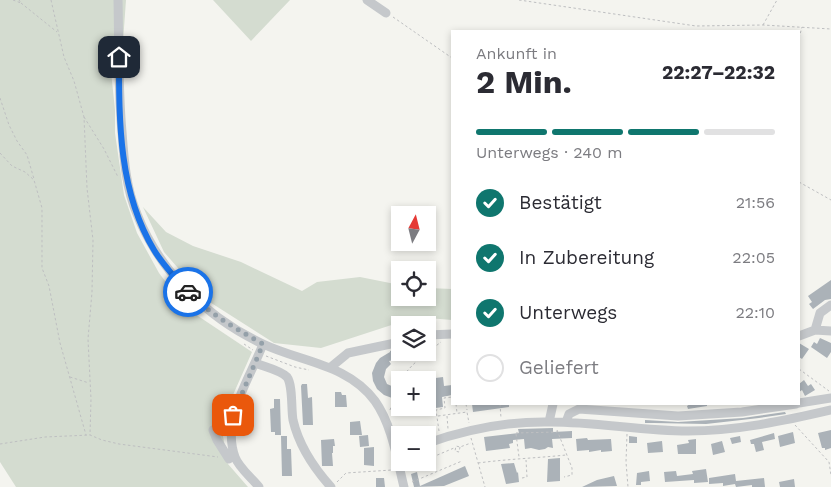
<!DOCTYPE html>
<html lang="de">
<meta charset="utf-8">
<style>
:root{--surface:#fff;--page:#f2f2f3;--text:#2b2b33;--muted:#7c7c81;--line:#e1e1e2;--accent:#0f766e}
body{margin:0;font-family:"Work Sans",sans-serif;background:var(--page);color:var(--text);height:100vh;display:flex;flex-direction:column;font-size:19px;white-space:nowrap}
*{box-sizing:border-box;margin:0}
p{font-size:16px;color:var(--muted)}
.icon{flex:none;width:28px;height:28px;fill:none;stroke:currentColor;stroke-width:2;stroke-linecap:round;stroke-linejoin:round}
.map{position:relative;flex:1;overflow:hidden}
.panel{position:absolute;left:451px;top:30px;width:349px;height:375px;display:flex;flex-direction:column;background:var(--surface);border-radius:0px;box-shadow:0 2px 8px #0003}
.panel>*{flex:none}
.needle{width:32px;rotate:7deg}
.tools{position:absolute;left:391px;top:206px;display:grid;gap:10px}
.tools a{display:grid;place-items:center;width:45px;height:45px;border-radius:0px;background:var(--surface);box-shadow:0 2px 8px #0003;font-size:25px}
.pin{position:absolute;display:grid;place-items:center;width:42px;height:42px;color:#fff;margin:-21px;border-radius:10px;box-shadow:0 2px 8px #0006}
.courier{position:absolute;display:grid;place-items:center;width:50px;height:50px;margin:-25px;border:4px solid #1a73e8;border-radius:50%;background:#fff;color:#222;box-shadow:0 1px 6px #0007}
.overview em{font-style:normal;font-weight:700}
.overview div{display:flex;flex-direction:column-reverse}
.overview{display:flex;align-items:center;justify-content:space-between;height:85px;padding:0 25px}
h1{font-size:32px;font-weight:700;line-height:38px}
.bar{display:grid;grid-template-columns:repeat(4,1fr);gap:8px 5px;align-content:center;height:60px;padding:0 25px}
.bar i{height:6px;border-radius:4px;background:var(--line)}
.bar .selected{background:var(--accent)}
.bar p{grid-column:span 4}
ol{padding:0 25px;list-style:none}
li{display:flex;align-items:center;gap:15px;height:55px}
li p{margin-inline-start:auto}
li .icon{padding:5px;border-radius:50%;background:var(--accent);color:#fff;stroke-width:4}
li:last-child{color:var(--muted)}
li i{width:28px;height:28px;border:2px solid var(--line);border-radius:50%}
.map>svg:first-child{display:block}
.green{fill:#d4dcd0}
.building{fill:#abb2b8}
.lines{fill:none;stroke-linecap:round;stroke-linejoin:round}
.path{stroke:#bebfc1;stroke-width:1;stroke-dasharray:2.5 2.5;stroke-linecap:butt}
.minor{stroke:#c5c8cb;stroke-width:9}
.done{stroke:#94a0a9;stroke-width:5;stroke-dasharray:0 9}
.route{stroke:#1a73e8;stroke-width:6}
</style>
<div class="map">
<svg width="831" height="487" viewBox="0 0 831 487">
<rect width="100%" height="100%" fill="#f4f4ef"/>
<!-- green -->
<path class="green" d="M0,0H126L123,42L106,40L110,62L115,110V133L124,195L137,233L159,273L178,298L198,316L252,352L229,404L223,436L228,464L248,487H16L0,462Z
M213,0H290L251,41Z
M143,207L166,232L193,246L241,262L302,291L317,282L360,277L400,285V298H428V288L452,289V320L416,317L321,348L274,343L205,299L164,252Z"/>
<!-- building -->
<path class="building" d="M831,280V299L825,300L813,309L809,304L812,302L808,296Z
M820,338L831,343V352L827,358L811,347L814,342L817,344Z
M799,343L809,349L802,359L799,357Z
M400,348V352H416V355L389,361L391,364L386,369L384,377L387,384L394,387L392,398L384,395L377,389L373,381L372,373L376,363L380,358L390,352V351Z
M443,377L444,386L452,385V395L442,397L443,407L428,409V379Z
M804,380L808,386L811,384L815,390L805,396L802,390L799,392V384Z
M302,384H307L308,398L312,397L313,425H303L301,386Z
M335,392H341L342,395H346L347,407H335Z
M274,399H280L281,435H275V432H271L270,409L274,408Z
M472,404H509V407L473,412Z
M690,404H707V406L688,409L687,406Z
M785,412L786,414L759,418L706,424L654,423H645V420L678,422L743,418Z
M360,421L362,435H350V422Z
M553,428V432L572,431V438L552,439L553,448L548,447L545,449L539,450L531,448L525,449L524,439L513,440V443L509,444L510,448L486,451L484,437L519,433L518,429Z
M831,430V448L825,450V448H822L818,433Z
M793,432L795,443L780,447L778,436Z
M774,433L775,439L762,442L764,450L756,452L754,444H751L750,440Z
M368,435L369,446L360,447L359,436Z
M281,436H287V449H291L292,476H282Z
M629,436L637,437V443H629Z
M740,436L741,442L732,444L730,438Z
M587,438L588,440L611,439L612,451L601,452V450L589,452V450L577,451L576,439Z
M334,439L335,446H333V453H332L333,466H322L321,440Z
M696,439V454H678L677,445L689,443L688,440Z
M662,441L663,452L648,453L647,443Z
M722,441L725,452L713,455L711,444Z
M374,447V466L364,465V448Z
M560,458V481L547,482L548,459Z
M514,463L517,473L518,472L519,482L506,484L501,464Z
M465,466L469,476L444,486L414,487L411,474L417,472L420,486Z
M706,469L708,482L694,483V480L665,482L664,472L676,471L677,476L693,474L692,471Z
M649,471L650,481L641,482V485H636L637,473Z
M735,474L736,481L764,478L765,487H752V485L736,487L735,484L723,486V483L709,484V478Z
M614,476L617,486L582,487L597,480Z
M376,478H384L385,487H376Z
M794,479L795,487H780L779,482Z"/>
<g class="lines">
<!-- path -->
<path class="path" d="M13,0L21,3L19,0
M51,0L64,57L74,81L84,117L87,188L93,240L92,292L88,339L91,399L90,435
M519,0L696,26L763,25L831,29
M21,3L57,32
M393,17L452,58
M763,25L777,0
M799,38L802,27
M0,98L9,125L17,141L27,155L34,179
M84,117L104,149L118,177
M0,153L12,166L25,172L34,180L42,208V268L49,286L60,343L86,435
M799,182L831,200
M244,344L253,350
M266,356L295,367L309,370
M799,369L829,391
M70,377L89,383
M401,380C410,364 427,353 441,342
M456,404L457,413
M466,404L467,410
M500,404L501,418
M390,410L400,383
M438,416L467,412L469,423
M447,416L448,429
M795,425L829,462L831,475
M557,430L572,468V475L564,477
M439,431L436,410L445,408L444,398L452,397
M516,433L557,432
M516,434L519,457
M627,434L626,462L628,487
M471,438L485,487
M0,444L45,437L90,435L102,440L119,444L218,457
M460,447L459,452L455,451L456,446L460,447L471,443
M428,459L454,448
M478,463C508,459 537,458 566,455
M408,467L419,462
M522,478L527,477L526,460
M337,482L346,473L392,470
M412,482L462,461"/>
<!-- minor -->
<path class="minor" d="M118,0C119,44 118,88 122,132C124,160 126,188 137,214C159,271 207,318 263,344C301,362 348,364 375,401C392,425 397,459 404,487
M367,0L386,13
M815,330L820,313L831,305
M428,335L452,334
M799,336L815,330L831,331
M255,363C265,367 280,370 287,377C293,385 291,409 293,420C299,446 313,467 331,487
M331,367L348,353L400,342
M799,403L831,398
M549,422L553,404
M566,422L569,414L579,409L678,416L742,412L796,404
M213,430L217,440L229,459
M428,443C468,429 508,421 551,422C597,422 642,431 688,431C736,431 784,421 831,410
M259,487C252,478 239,468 235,457C221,418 250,379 263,344"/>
</g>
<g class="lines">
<!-- done -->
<path class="done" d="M188,292C210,314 236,329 263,344L233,415"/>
<!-- route -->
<path class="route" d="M119,57C119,123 119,192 154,250C163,265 176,279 188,292"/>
</g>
</svg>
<div class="tools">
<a><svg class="needle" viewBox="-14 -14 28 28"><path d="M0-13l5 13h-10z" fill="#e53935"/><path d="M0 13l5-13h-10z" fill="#7c7c81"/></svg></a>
<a><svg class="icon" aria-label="locate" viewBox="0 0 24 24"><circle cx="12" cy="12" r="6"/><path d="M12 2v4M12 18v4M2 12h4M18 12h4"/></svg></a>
<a><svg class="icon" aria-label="layers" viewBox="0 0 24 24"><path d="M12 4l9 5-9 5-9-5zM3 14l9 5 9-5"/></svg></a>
<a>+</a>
<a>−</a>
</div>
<div class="pin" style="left:233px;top:415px;background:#ea580c"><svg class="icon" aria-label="bag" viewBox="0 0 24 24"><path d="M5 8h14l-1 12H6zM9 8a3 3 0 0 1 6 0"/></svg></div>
<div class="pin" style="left:119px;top:57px;background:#1f2937"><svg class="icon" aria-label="home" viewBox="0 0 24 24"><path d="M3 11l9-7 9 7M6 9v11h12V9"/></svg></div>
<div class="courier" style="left:188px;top:292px"><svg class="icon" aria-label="car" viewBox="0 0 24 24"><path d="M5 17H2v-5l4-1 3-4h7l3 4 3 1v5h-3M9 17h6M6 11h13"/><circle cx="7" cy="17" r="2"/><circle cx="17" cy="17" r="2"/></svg></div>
<section class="panel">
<div class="overview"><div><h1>2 Min.</h1><p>Ankunft in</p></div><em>22:27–22:32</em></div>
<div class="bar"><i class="selected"></i><i class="selected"></i><i class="selected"></i><i></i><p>Unterwegs · 240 m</p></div>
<ol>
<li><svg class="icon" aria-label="check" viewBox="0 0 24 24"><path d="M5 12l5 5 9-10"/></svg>Bestätigt<p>21:56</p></li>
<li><svg class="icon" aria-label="check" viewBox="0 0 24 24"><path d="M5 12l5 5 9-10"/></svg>In Zubereitung<p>22:05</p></li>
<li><svg class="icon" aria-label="check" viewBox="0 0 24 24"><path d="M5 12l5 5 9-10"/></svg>Unterwegs<p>22:10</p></li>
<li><i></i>Geliefert</li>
</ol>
</section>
</div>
